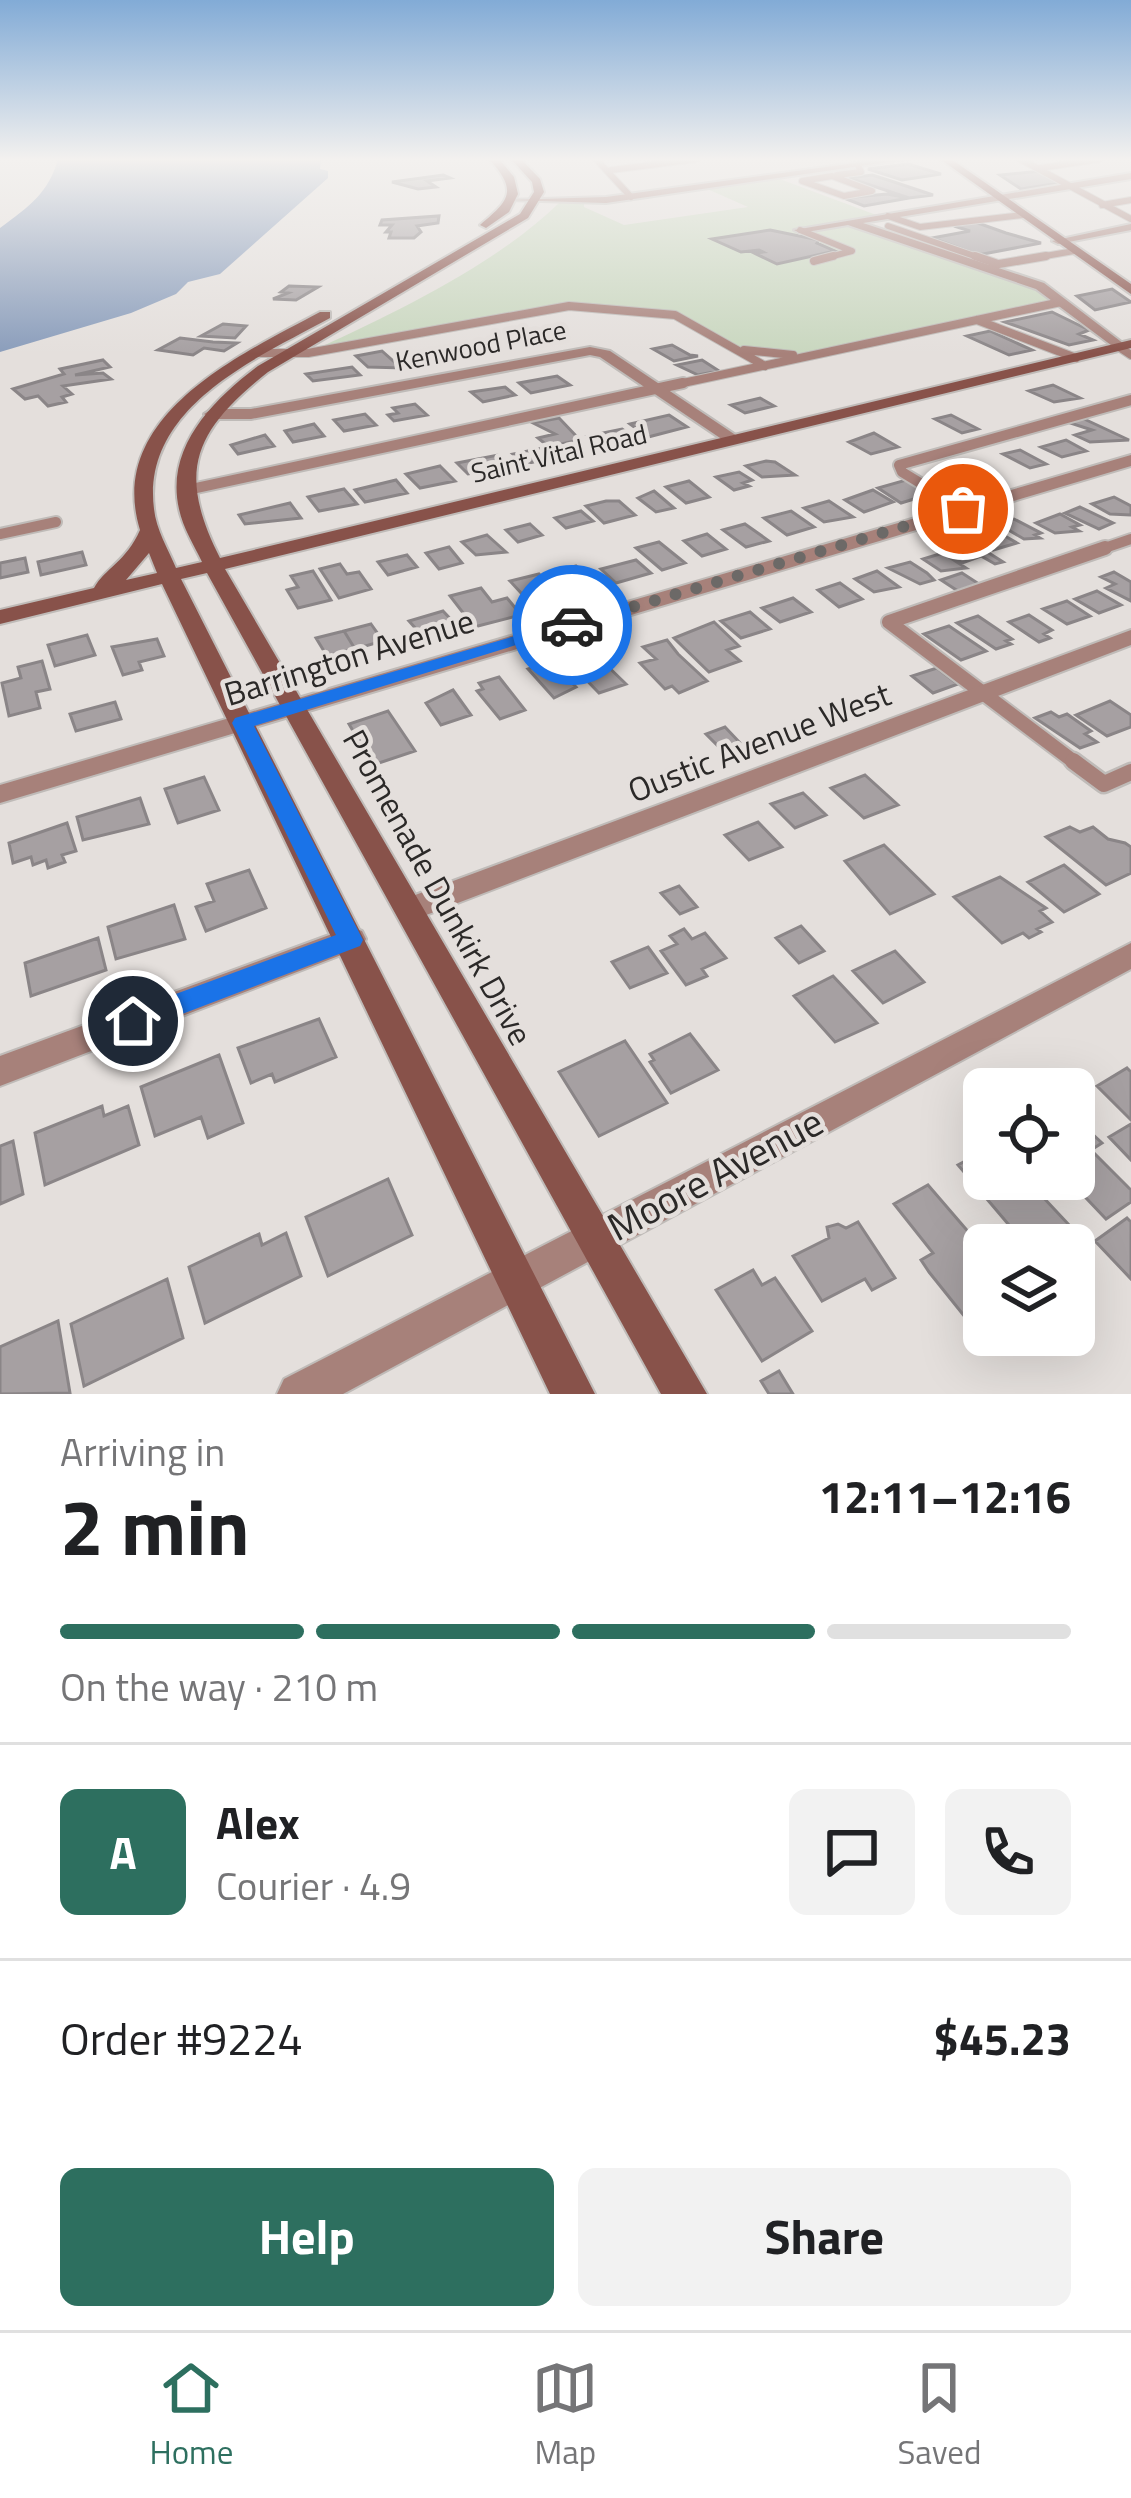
<!DOCTYPE html>
<meta charset="utf-8">
<style>
:root{--surface:#fff;--page:#f2f2f2;--text:#202124;--muted:#757577;--line:#e0e0e0;--accent:#2d6f5f}
body{margin:0;font-family:"Titillium Web",sans-serif;background:var(--page);color:var(--text);height:100vh;display:flex;flex-direction:column;font-size:45px;white-space:nowrap}
*{box-sizing:border-box;margin:0}
p{font-size:39px;color:var(--muted)}
.icon{flex:none;width:66px;height:66px;fill:none;stroke:currentColor;stroke-width:2;stroke-linecap:round;stroke-linejoin:round}
.map{position:relative;height:1394px;overflow:hidden}
.drawer{display:flex;flex-direction:column;background:var(--surface);flex:1}
.drawer>*{flex:none}
.controls{position:absolute;left:963px;top:1068px;display:grid;gap:24px}
.controls a{display:grid;place-items:center;width:132px;height:132px;border-radius:18px;background:var(--surface);box-shadow:0 12px 48px #0002;font-size:60px}
.pin{position:absolute;display:grid;place-items:center;width:102px;height:102px;color:#fff;margin:-51px;border:6px solid #fff;border-radius:50%;box-shadow:0 3px 12px #0007}
.courier{position:absolute;display:grid;place-items:center;width:120px;height:120px;margin:-60px;border:9px solid #1a73e8;border-radius:50%;background:#fff;color:#222;box-shadow:0 3px 15px #0007}
.overview em{font-style:normal;font-weight:700}
.overview div{display:flex;flex-direction:column-reverse}
.overview{display:flex;align-items:center;justify-content:space-between;height:204px;padding:0 60px}
h1{font-size:78px;font-weight:700;line-height:90px}
.bar{display:grid;grid-template-columns:repeat(4,1fr);gap:18px 12px;align-content:center;height:144px;padding:0 60px}
.bar i{height:15px;border-radius:9px;background:var(--line)}
.bar .current{background:var(--accent)}
.bar p{grid-column:span 4}
.line{display:flex;align-items:center;gap:30px;padding:0 60px;border-top:3px solid var(--line)}
.line div{flex:1}
.round{display:grid;place-items:center;flex:none;width:126px;height:126px;border-radius:18px;background:var(--page)}
.cta{display:flex;gap:24px;margin-top:auto;padding:24px 60px}
.cta a{flex:1;height:138px;border-radius:18px;background:var(--accent);color:#fff;font-size:48px;font-weight:700;line-height:138px;text-align:center}
.cta a+a{background:var(--page);color:var(--text)}
.dock{display:flex;justify-content:space-around;align-items:center;height:168px;border-top:3px solid var(--line);background:var(--surface);font-size:33px;color:var(--muted)}
.dock a{display:grid;justify-items:center;gap:6px}
.dock .current{color:var(--accent)}
.map>svg:first-child{display:block}
.green{fill:#c9d7bf}
.water{fill:#8a9dbb}
.building{fill:#a6a0a2;stroke:#8a8587;stroke-width:3}
.lines{fill:none;stroke-linecap:round;stroke-linejoin:round}
.lane-far4-casing{stroke:#bfbbb8;stroke-width:8}
.lane-far3-casing{stroke:#bfbbb8;stroke-width:10}
.lane-far2-casing{stroke:#bfbbb8;stroke-width:14}
.lane-far1-casing{stroke:#bfbbb8;stroke-width:18}
.lane-casing{stroke:#bfbbb8;stroke-width:21}
.street-casing{stroke:#bfbbb8;stroke-width:4}
.secondary-casing{stroke:#bfbbb8;stroke-width:4}
.lane-far4{stroke:#a7817a;stroke-width:6}
.lane-far3{stroke:#a7817a;stroke-width:8}
.lane-far2{stroke:#a7817a;stroke-width:10}
.lane-far1{stroke:#a7817a;stroke-width:14}
.lane{stroke:#a7817a;stroke-width:16}
.street{fill:#a7817a;fill-rule:evenodd}
.secondary{fill:#88524a;fill-rule:evenodd}
.route{fill:#1a73e8}
.done{stroke:#6c6967;stroke-width:12;stroke-dasharray:0 21.6}
.labels{text-anchor:middle;stroke-width:9;stroke-linejoin:round;paint-order:stroke}
.far-street-label{font-size:27px;fill:#2b2928;stroke:#e4dfdc}
.street-label{font-size:33px;fill:#2b2928;stroke:#e4dfdc}
.near-street-label{font-size:39px;fill:#2b2928;stroke:#e4dfdc}
</style>
<div class="map">
<svg width="1131" height="1394" viewBox="0 0 1131 1394">
<rect width="100%" height="100%" fill="#e4dfdc"/>
<!-- green -->
<path class="green" d="M777,178L879,216L849,223L1036,286L1055,302L810,355L743,350L676,314L568,304L308,353C390,315 495,266 560,202H584V207L624,225L748,207L705,188Z"/>
<!-- water -->
<path class="water" d="M58,159H321L320,169L328,171V178L220,274L188,282L176,294L131,313L0,352V228C30,206 49,192 58,159Z"/>
<!-- building -->
<path class="building" d="M908,164L941,174L902,180L868,169Z
M908,164L941,174L902,180L868,169Z
M1041,171L1060,183L1021,189L1000,175Z
M443,175L450,178L427,181L436,187L418,189L392,182Z
M872,175L891,181L933,195L909,198L849,178Z
M872,175L891,181L933,195L909,198L849,178Z
M887,194L909,198L864,206L844,198Z
M439,216L438,223L417,226L421,232L414,238H389L391,232H386L392,225H380L382,220Z
M975,222L1006,233L1041,243L978,255L932,238L970,231L954,226Z
M770,230L819,240L817,243L835,251L777,264L754,253L763,252L759,250L741,252L712,239Z
M289,286L318,287L296,300L273,299L288,293L281,292Z
M1112,289L1131,302L1095,310L1077,296Z
M1052,312L1089,330L1079,334L1093,340L1069,345L1005,322Z
M223,324L246,326L235,338L201,336Z
M990,331L1032,350L1009,355L967,336Z
M180,338L213,342L237,343L224,351L204,348L193,355L158,350Z
M672,345L690,355L698,356L674,361L653,349Z
M382,351L401,368L368,367L356,356Z
M103,360L110,367L75,375L103,373L111,379L63,386L72,394L62,397L66,402L48,406L38,396L25,399L13,389L64,374L60,369Z
M702,360L719,371L698,375L677,365Z
M352,367L360,375L313,381L306,374Z
M557,376L570,385L531,393L519,383Z
M1053,385L1080,398L1054,402L1029,391Z
M505,387L515,395L483,402L471,392Z
M760,398L774,406L745,413L731,405Z
M415,404L427,415L394,421L388,415L398,413L393,408Z
M365,414L376,425L344,431L334,420Z
M669,415L687,427L648,437L630,424Z
M951,415L978,429L962,433L935,419Z
M559,418L580,440L561,444L572,452L559,455L538,438L555,434L533,423Z
M1082,418L1129,440L1090,442L1075,435L1092,430L1067,422Z
M314,424L324,436L293,442L285,431Z
M622,429L636,439L602,447L588,436Z
M874,433L898,447L871,454L849,442Z
M265,435L274,446L238,454L231,445Z
M1066,440L1086,451L1062,457L1041,447Z
M542,448L554,457L525,464L513,454Z
M1020,450L1046,464L1030,468L1003,454Z
M498,455L511,467L468,474L457,463Z
M766,461L775,462L795,475L762,477L746,466Z
M440,466L455,481L420,488L406,474Z
M739,472L752,480L743,483L749,486L734,490L716,477Z
M396,480L407,493L365,502L355,490Z
M906,480L930,494L901,503L878,488Z
M689,481L709,497L686,503L666,487Z
M344,489L357,504L319,511L308,497Z
M873,490L893,502L864,512L845,500Z
M654,491L674,508L656,512L638,498Z
M1114,497L1131,506V515L1110,514L1092,504Z
M606,501H619L635,515L604,523L586,506Z
M829,501L853,517L824,522L804,508Z
M290,503L301,518L245,524L239,515Z
M1080,507L1103,518L1113,523L1099,529L1065,513Z
M581,511L593,521L566,528L555,518Z
M791,511L814,527L787,535L764,518Z
M1060,514L1080,525L1072,527L1079,531L1055,533L1036,523Z
M1014,519L1041,533L1035,535L1040,538L1024,539L998,524Z
M530,524L542,535L518,542L506,530Z
M745,524L769,541L746,547L723,530Z
M998,532L1017,543L993,550L975,539Z
M707,534L726,549L702,556L684,541Z
M487,535L506,552L476,555L462,542Z
M659,542L685,563L662,570L636,548Z
M973,543L1003,562L995,564L981,556L962,563L943,550Z
M449,547L462,563L439,569L426,553Z
M82,552L86,565L41,575L38,562Z
M943,553L966,568L941,571L923,559Z
M407,555L417,567L388,575L378,562Z
M25,558L28,572L0,578V563Z
M636,560L651,573L616,583L601,569Z
M910,562L927,573L934,580L920,584L888,568Z
M340,564L347,574L359,572L371,589L339,598L320,569Z
M576,566L599,589L570,597L547,574Z
M313,571L331,600L298,608L287,590L298,587L291,576Z
M877,571L899,587L874,592L855,579Z
M1114,572L1131,582V601L1106,588L1115,584L1101,577Z
M962,573L979,584L958,591L941,580Z
M539,574L564,598L534,607L510,581Z
M840,583L862,599L839,607L818,590Z
M481,588L492,602L507,598L521,615L474,627L450,596Z
M1097,591L1121,605L1099,613L1075,599Z
M793,598L811,612L780,622L762,608Z
M1067,601L1090,616L1067,624L1043,609Z
M443,611L459,628L425,639L409,621Z
M750,612L770,629L741,638L721,621Z
M1029,615L1052,630L1044,634L1050,638L1039,642L1009,622Z
M978,616L1012,639L1006,641L1011,644L996,649L957,623Z
M714,622L739,646L727,650L740,661L709,672L674,638Z
M371,624L383,641L355,649L344,631Z
M949,626L986,651L961,660L924,634Z
M344,631L355,649L327,656L316,638Z
M87,635L95,655L55,666L48,645Z
M157,639L164,656L139,662L142,670L123,675L112,647Z
M667,640L678,654L707,681L679,693L672,686L665,689L640,663L656,659L643,647Z
M595,654L626,684L599,693L569,662Z
M42,661L50,689L36,692L40,708L9,716L2,683L21,678L18,667Z
M546,663L556,666L576,687L554,698L528,669Z
M937,668L958,684L933,693L912,676Z
M499,677L525,710L500,719L477,691L483,689L479,683Z
M453,690L471,715L441,725L426,703Z
M1110,701L1131,715V727L1107,736L1076,715Z
M115,702L121,719L76,731L70,714Z
M388,711L415,751L373,765L349,724Z
M1051,712L1059,717L1067,714L1091,731L1085,734L1097,742L1080,748L1035,718Z
M725,727L742,745L723,751L706,734Z
M865,775L898,805L864,818L831,788Z
M204,777L219,810L178,823L165,789Z
M803,793L826,815L795,828L771,804Z
M140,798L149,824L83,840L77,817Z
M758,822L782,847L749,860L725,835Z
M67,823L76,851L62,855L65,862L48,868L46,860L33,865L31,857L13,863L9,843Z
M1070,827L1080,832L1093,827L1108,839L1125,843L1131,847V873L1106,885L1046,837Z
M884,845L934,894L890,914L845,861Z
M1064,865L1099,894L1064,912L1028,882Z
M249,870L266,908L206,931L196,907L214,901L207,884Z
M1000,877L1046,908L1040,911L1052,922L1037,929L1041,932L1029,938L1023,933L1002,943L954,897Z
M679,886L697,907L680,914L661,893Z
M174,905L185,939L116,959L108,927Z
M801,926L824,951L799,963L776,938Z
M684,929L692,939L705,933L726,958L702,969L707,976L686,985L661,951L677,944L670,936Z
M98,938L106,970L31,996L25,963Z
M648,947L667,973L630,988L612,962Z
M895,951L924,982L883,1003L853,971Z
M833,976L877,1023L835,1042L794,996Z
M319,1019L336,1057L275,1082L272,1074L251,1083L238,1048Z
M690,1034L718,1070L671,1093L650,1062L654,1060L650,1054Z
M625,1041L667,1103L599,1136L559,1072Z
M219,1055L243,1123L208,1138L201,1117L155,1136L141,1087Z
M1127,1068L1131,1072V1120L1097,1086Z
M102,1106L104,1116L128,1106L139,1145L45,1185L35,1133Z
M1074,1117L1102,1143L1091,1150L1131,1190V1202L1106,1219L1068,1179H1074Z
M1131,1124V1160L1109,1137Z
M13,1141L23,1194L0,1204V1146Z
M984,1151V1179H1026L1071,1227L1070,1245H1026L958,1165Z
M388,1179L412,1235L328,1276L306,1217Z
M928,1185L984,1250L981,1337L929,1272L921,1260L933,1253L894,1204Z
M1127,1218L1131,1222V1279L1095,1241Z
M858,1222L895,1278L872,1290L865,1279L822,1301L793,1256L829,1238L827,1227L838,1224L846,1228Z
M286,1233L301,1276L205,1323L189,1267L259,1234L262,1245Z
M753,1270L762,1285L775,1278L812,1331L762,1361L716,1290Z
M167,1279L183,1338L84,1386L71,1324Z
M58,1321L70,1393L0,1394V1347Z
M779,1371L793,1394H769L761,1381Z"/>
<g class="lines">
<!-- lane-far4 casing -->
<g class="lane-far4-casing">
<path id="lane-far4" d="M596,159L631,197
M1020,159L1131,219
M1040,168L1100,159
M611,170L697,159
M837,175L861,172L858,165
M832,176L872,191L844,196L802,181Z
M1102,205L1131,200
M888,216L920,227L1023,215
M888,226L983,259
M800,230L852,251L822,259
M1028,259L1074,251"/>
</g>
<!-- lane-far3 casing -->
<g class="lane-far3-casing">
<path id="lane-far3" d="M975,256L998,264
M814,261L833,256
M993,265L1046,256
M977,320L1076,358
M1119,347L1131,355
M744,350L793,355
M258,353H308L569,306L675,315L765,366
M669,386L1061,302"/>
</g>
<!-- lane-far2 casing -->
<g class="lane-far2-casing">
<path id="lane-far2" d="M187,490L683,383
M963,509L902,472L899,465L1131,400
M0,534L56,522
M1096,551L1131,539"/>
</g>
<!-- lane-far1 casing -->
<g class="lane-far1-casing">
<path id="lane-far1" d="M1077,764L889,622L1105,548"/>
</g>
<!-- lane casing -->
<g class="lane-casing">
<path id="lane" d="M1073,761L1104,784L1131,772"/>
</g>
<!-- street casing -->
<g class="street-casing">
<path id="street" d="M884,159H909L606,203L509,200L606,197Z
M1131,173V179L863,223L1044,283L1124,344L1126,347L1119,351L1036,289L848,225L800,233L794,230Z
M1131,224V230L1058,244L1052,241Z
M590,347L610,351L743,440L729,444L600,357L590,355L251,419H212L204,414L212,409H251Z
M1131,455V466L0,803V785Z
M1131,630V645L421,917L410,920L399,917L395,909L399,901Z
M351,927L362,931L366,939L362,947L0,1086V1056Z
M1131,943V969L343,1394H277L284,1379Z"/>
</g>
<!-- secondary casing -->
<g class="secondary-casing">
<path id="secondary" d="M489,159H499L514,177L518,194L509,212L486,228L480,225C510,200 518,191 489,159Z
M511,159H521L540,179L544,192L528,218L268,372C194,431 176,471 220,558L1131,340V348L225,569L707,1394H661L207,573L181,579L595,1394H550L162,584L0,624V610L94,588C105,568 126,562 140,530C105,416 240,355 320,312H330V318C257,358 141,407 154,509C156,529 168,549 176,568L202,562C194,545 183,528 179,509C165,447 213,400 258,366L520,214L534,192L532,182ZM149,553L157,573L126,580Z
M940,159H951L1131,284V294Z"/>
</g>
<!-- lane-far4 -->
<use href="#lane-far4" class="lane-far4"/>
<!-- lane-far3 -->
<use href="#lane-far3" class="lane-far3"/>
<!-- lane-far2 -->
<use href="#lane-far2" class="lane-far2"/>
<!-- lane-far1 -->
<use href="#lane-far1" class="lane-far1"/>
<!-- lane -->
<use href="#lane" class="lane"/>
<!-- street -->
<use href="#street" class="street"/>
<!-- secondary -->
<use href="#secondary" class="secondary"/>
</g>
<!-- sky -->
<linearGradient id="sky" x2="0" y2="1"><stop stop-color="#82abd6"/><stop offset="0.45" stop-color="#f3f1ef"/><stop offset="1" stop-color="#f3f1ef" stop-opacity="0"/></linearGradient>
<rect width="1131" height="354" fill="url(#sky)"/>
<!-- route -->
<path class="route" d="M566,621L581,625L254,726L363,940L360,946L143,1029H124L120,1021L124,1013L336,935L232,723L235,718Z"/>
<g class="lines">
<!-- done -->
<path class="done" d="M572,625L963,509"/>
</g>
<g class="labels">
<!-- far-street labels -->
<g class="far-street-label">
<text transform="translate(481 346) rotate(-11)" y="9">Kenwood Place</text>
<text transform="translate(559 454) rotate(-13)" y="9">Saint Vital Road</text>
</g>
<!-- street labels -->
<g class="street-label">
<text transform="translate(349 657) rotate(-17)" y="12">Barrington Avenue</text>
<text transform="translate(759 742) rotate(-21)" y="12">Oustic Avenue West</text>
<text transform="translate(438 887) rotate(61)" y="12">Promenade Dunkirk Drive</text>
</g>
<!-- near-street labels -->
<g class="near-street-label">
<text transform="translate(715 1174) rotate(-28)" y="14">Moore Avenue</text>
</g>
</g>
</svg>
<div class="controls">
<a><svg class="icon" aria-label="locate" viewBox="0 0 24 24"><circle cx="12" cy="12" r="6"/><path d="M12 2v4M12 18v4M2 12h4M18 12h4"/></svg></a>
<a><svg class="icon" aria-label="layers" viewBox="0 0 24 24"><path d="M12 4l9 5-9 5-9-5zM3 14l9 5 9-5"/></svg></a>
</div>
<div class="pin" style="left:963px;top:509px;background:#ea580c"><svg class="icon" aria-label="bag" viewBox="0 0 24 24"><path d="M5 8h14l-1 12H6zM9 8a3 3 0 0 1 6 0"/></svg></div>
<div class="pin" style="left:133px;top:1021px;background:#1f2937"><svg class="icon" aria-label="home" viewBox="0 0 24 24"><path d="M3 11l9-7 9 7M6 9v11h12V9"/></svg></div>
<div class="courier" style="left:572px;top:625px"><svg class="icon" aria-label="car" viewBox="0 0 24 24"><path d="M5 17H2v-5l4-1 3-4h7l3 4 3 1v5h-3M9 17h6M6 11h13"/><circle cx="7" cy="17" r="2"/><circle cx="17" cy="17" r="2"/></svg></div>
</div>
<section class="drawer">
<div class="overview"><div><h1>2 min</h1><p>Arriving in</p></div><em>12:11–12:16</em></div>
<div class="bar"><i class="current"></i><i class="current"></i><i class="current"></i><i></i><p>On the way · 210 m</p></div>
<div class="line" style="height:216px"><b class="round" style="background:var(--accent);color:#fff">A</b><div><b>Alex</b><p>Courier · 4.9</p></div><a class="round"><svg class="icon" aria-label="chat" viewBox="0 0 24 24"><path d="M4 5h16v11H9l-5 4z"/></svg></a><a class="round"><svg class="icon" aria-label="phone" viewBox="0 0 24 24"><path d="M5 4h4l2 5-3 2q2 4 5 5l2-3 5 2v4C11 20 4 13 5 4z"/></svg></a></div>
<div class="line" style="height:156px"><div>Order #9224</div><b>$45.23</b></div>
<div class="cta"><a>Help</a><a>Share</a></div>
</section>
<nav class="dock">
<a class="current"><svg class="icon" aria-label="home" viewBox="0 0 24 24"><path d="M3 11l9-7 9 7M6 9v11h12V9"/></svg>Home</a>
<a><svg class="icon" aria-label="map" viewBox="0 0 24 24"><path d="M3 6l6-2 6 2 6-2v14l-6 2-6-2-6 2zM9 4v14M15 6v14"/></svg>Map</a>
<a><svg class="icon" aria-label="saved" viewBox="0 0 24 24"><path d="M7 4h10v16l-5-4-5 4z"/></svg>Saved</a>
</nav>
